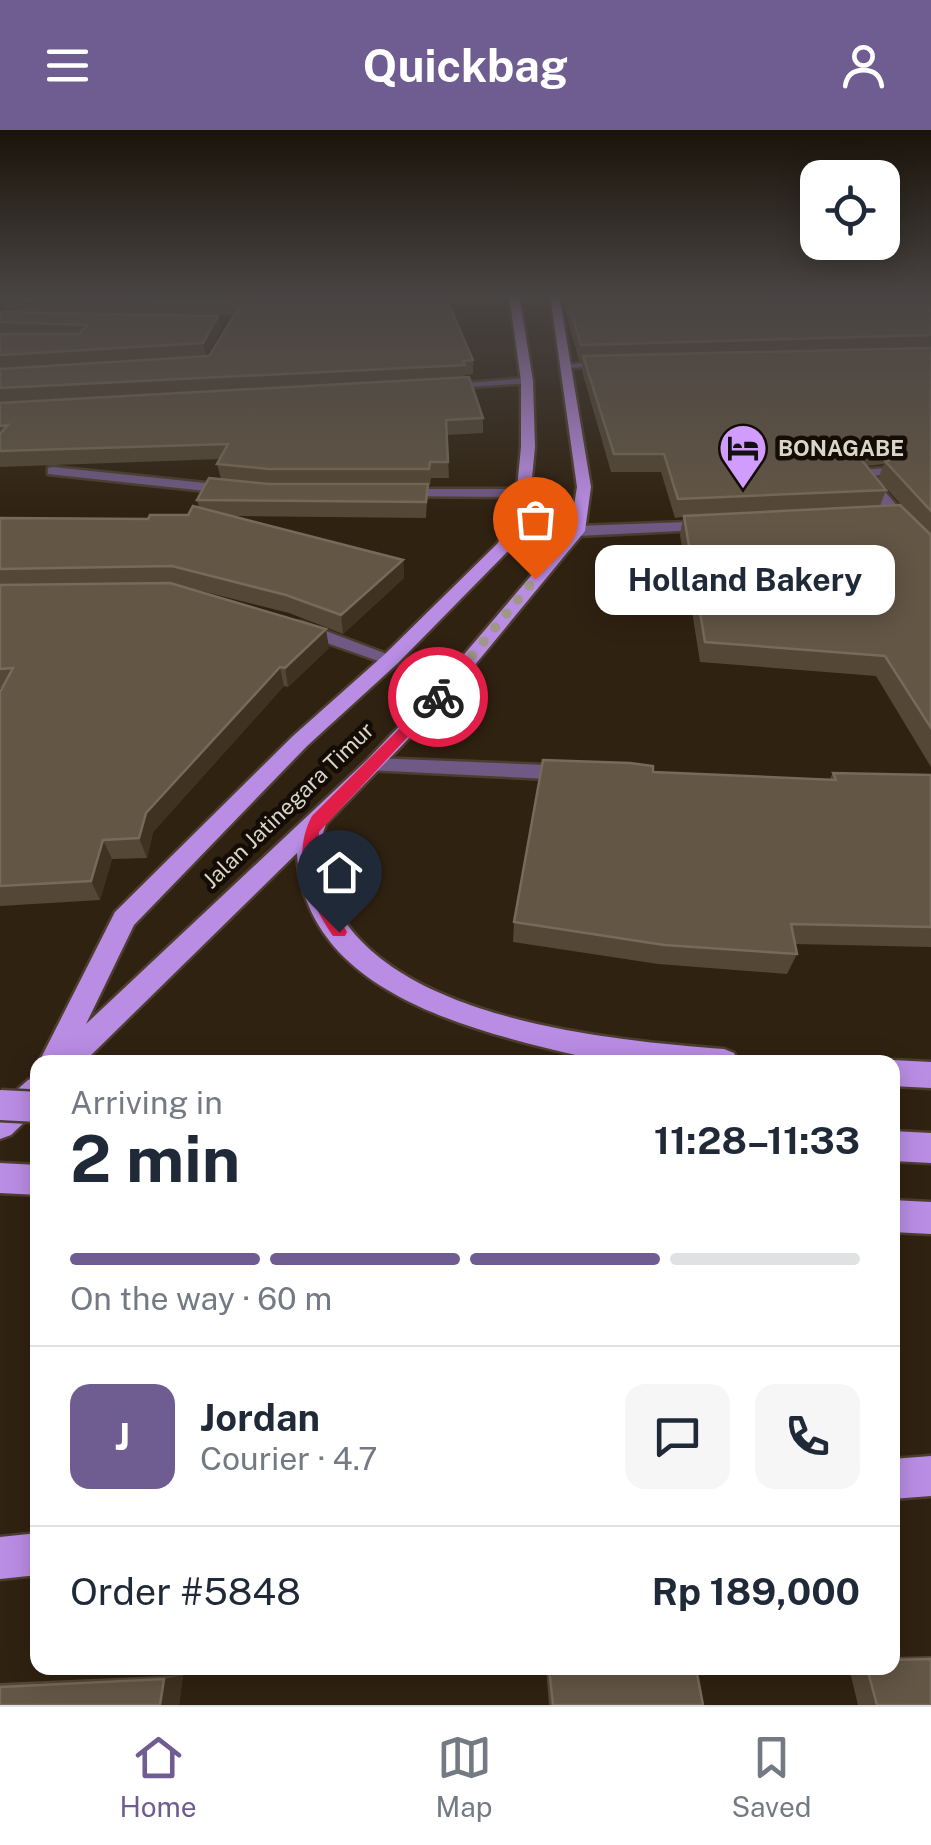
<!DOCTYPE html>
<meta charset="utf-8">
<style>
:root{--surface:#fff;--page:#f6f6f7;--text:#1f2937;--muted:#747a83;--line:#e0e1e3;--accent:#6f5d91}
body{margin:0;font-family:"Public Sans",sans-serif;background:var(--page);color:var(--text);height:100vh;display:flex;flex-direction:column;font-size:38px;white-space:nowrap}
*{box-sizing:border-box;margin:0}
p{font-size:32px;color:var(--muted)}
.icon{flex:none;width:55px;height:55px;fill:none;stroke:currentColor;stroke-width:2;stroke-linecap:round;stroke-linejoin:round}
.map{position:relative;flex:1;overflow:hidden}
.details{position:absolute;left:30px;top:925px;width:870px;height:620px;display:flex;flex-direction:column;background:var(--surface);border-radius:20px;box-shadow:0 5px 25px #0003}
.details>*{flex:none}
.controls{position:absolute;left:800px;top:30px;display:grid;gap:20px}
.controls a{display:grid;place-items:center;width:100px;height:100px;border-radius:20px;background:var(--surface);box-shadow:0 5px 25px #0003;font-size:50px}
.pin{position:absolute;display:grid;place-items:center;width:85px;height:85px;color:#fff;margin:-102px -42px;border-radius:50% 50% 50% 0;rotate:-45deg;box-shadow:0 0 10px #0007}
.pin .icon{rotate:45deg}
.courier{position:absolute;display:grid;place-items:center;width:100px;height:100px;margin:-50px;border:8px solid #e11d48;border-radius:50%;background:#fff;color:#222;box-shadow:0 2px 12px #0007}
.bubble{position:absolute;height:70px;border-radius:20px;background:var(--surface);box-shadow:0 5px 25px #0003;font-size:32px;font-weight:700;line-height:70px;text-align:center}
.overview em{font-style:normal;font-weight:700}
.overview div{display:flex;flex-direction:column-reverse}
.overview{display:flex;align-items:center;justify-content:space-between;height:170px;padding:0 40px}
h1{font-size:65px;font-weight:700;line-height:75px}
.bar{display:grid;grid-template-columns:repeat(4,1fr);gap:15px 10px;align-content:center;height:120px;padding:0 40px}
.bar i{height:12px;border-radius:8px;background:var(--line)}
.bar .selected{background:var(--accent)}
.bar p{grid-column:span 4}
.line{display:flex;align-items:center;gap:25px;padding:0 40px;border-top:2px solid var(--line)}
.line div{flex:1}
.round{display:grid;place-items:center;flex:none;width:105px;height:105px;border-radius:20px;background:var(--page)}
header{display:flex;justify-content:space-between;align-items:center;height:130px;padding:0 40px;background:var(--accent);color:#fff;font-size:45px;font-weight:700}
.dock{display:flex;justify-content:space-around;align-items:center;height:140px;border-top:2px solid var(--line);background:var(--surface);font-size:28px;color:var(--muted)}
.dock a{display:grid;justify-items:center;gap:5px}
.dock .selected{color:var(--accent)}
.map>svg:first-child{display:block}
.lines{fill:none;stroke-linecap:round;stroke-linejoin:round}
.minor-casing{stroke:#4c3e2e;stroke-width:5}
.major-casing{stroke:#4c3e2e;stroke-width:5}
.minor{fill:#6f5a85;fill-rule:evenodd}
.major{fill:#ba8de5;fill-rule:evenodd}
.major-bridge-casing{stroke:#4c3e2e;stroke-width:35;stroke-linecap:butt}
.major-bridge{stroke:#ba8de5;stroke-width:30}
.wall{fill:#544735;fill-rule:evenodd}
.shaded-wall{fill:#403220}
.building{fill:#635645;stroke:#766a5a;stroke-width:2.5}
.route{fill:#e11d48}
.done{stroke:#a09689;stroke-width:10;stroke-dasharray:0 18}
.labels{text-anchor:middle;stroke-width:9;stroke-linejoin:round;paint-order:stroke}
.far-poi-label{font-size:22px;font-weight:bold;fill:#ddd4c9;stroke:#130d06;text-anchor:start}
.far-street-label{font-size:22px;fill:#ddd4c9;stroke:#130d06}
</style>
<header><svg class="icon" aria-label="menu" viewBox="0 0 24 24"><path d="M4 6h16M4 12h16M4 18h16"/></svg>Quickbag<svg class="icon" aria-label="person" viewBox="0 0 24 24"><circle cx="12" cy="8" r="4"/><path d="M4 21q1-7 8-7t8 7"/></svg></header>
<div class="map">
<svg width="931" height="1575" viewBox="0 0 931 1575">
<rect width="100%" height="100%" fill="#302211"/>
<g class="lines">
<!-- minor casing -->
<g class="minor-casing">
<path id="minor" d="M616,230L620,235L567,238L562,235Z
M527,248L531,253L437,259L431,256Z
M53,337L234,356L241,360L234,364L48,344V338Z
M887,338V344L871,346L931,414V429L925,427L857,347L859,340Z
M389,359H524L531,363L524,367L394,366L389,365Z
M716,391L721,393V399L577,406L569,401L577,396Z
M290,492H302L400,529L398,533H384L290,500Z
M374,628L571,636L582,643L571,650L367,640V630Z"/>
</g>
<!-- major casing -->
<g class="major-casing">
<path id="major" d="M509,164H519L533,251L535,317L528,389L509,420L398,533L307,616L134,795L86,894L367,630L432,562L570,400L577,357L550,164H559L591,357L585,401L446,570L326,694C317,717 320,738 329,761C377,889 607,910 724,919L734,923L738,932C700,932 661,935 624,932C591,930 558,921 526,913C429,887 303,844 297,723L84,932H39L115,782L293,606L384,525L497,414L514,389L521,317V251Z
M892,930L931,932V958L892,956V932H886Z
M38,946V979L11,1005L0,1009V975L28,950Z
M892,1001L931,1003V1033L892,1031Z
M0,1033L38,1035V1065L0,1063Z
M892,1070L931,1072V1104L892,1102Z
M931,1326V1366L892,1369V1329Z
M38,1403V1445L0,1449V1407Z"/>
</g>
<!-- minor -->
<use href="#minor" class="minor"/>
<!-- major -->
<use href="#major" class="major"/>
<!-- major-bridge casing -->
<g class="major-bridge-casing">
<path id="major-bridge" d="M0,975L38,977"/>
</g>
<!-- major-bridge -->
<use href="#major-bridge" class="major-bridge"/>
</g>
<!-- wall -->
<path class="wall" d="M0,164H449V175L473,230V244L465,245V247L483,288V303L447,305L449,348H431L430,355H428L426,388L235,386L403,430L404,448L343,504L289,483L174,454L329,518L288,557L284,556L153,702L147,728L112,729L100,770L0,776V562L2,558H0V388L148,389L188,385L199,377L197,370L221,349L217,334L220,329L0,337ZM18,182L233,185L235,186L209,226H206L221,199Z
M561,164H931V637L876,546L700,532L680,405L683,387L675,388L661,342H611L582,241L583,231H579ZM884,334L878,349L912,387L880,376L886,360L866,336Z
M653,642L829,650L833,643L931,645V817L795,814L797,824L787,844L658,834L513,812L514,792Z
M931,1526V1575H858L849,1538H892V1527Z
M546,1538H696L703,1575H549Z
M183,1545L179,1575H0V1553Z"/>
<!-- shaded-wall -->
<path class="shaded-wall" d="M3,170L7,182L0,187V173Z
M218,186L221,199L206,226L203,213Z
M403,430L404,448L343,504L341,485Z
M326,499L329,518L288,557L285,538Z
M280,537L284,556L153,702L147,728L139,708L146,683Z
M103,710L112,729L100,770L91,751Z
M183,1545L179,1575H160L164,1549Z"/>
<!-- building -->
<path class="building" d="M0,164H444L473,230L463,231L465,235L0,258V239L209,226L239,178L231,173L3,170L0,173Z
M566,164H931V205L581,215Z
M0,182L218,186L203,213L0,225V204H79L87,195L0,192Z
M931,218V381L885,331L896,329L893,317L865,318L860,328L886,360L678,369L664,324H614L583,226Z
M469,247L483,288L446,290L448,332H430L429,339H269L217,334L228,314L0,321V304L8,295L0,296V273Z
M209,348L269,354H428L426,372L197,370Z
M900,375L931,405V598L885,526L705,512L684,386Z
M193,376L403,430L341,485L286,465L172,436L0,439V388L148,389L150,385H188Z
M170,453L326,499L285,538L280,537L146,683L139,708L103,710L91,751L0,756V562L13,538L0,539V455Z
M543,630L630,633L653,636V642L836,650L833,643L931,645V797L791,794L797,824L664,815L514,792Z
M931,1529V1575H877L867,1538H892V1530Z
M549,1538H696L703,1575H553Z
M164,1549L160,1575H0V1557Z"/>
<!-- sky -->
<linearGradient id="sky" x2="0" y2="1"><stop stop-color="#1a1309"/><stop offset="0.43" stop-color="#484443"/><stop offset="1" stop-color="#484443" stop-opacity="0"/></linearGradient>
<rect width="931" height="384" fill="url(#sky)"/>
<!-- route -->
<path class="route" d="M434,564L445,567L319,702C317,747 324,764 347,802L345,806H333C309,771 290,727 312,686Z"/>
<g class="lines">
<!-- done -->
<path class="done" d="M438,567L535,449"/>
</g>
<!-- icons -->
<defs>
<g id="hotel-pin" transform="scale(2.5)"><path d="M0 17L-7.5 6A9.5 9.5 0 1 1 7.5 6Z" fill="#d09dff" stroke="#130d06"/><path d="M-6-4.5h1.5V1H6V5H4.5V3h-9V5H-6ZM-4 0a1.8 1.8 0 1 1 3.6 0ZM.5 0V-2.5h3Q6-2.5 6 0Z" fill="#111"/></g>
</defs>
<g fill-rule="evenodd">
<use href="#hotel-pin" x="743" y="318"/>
</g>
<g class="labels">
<!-- far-poi labels -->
<g class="far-poi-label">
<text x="778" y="326">BONAGABE</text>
</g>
<!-- far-street labels -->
<g class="far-street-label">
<text transform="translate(288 675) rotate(-44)" y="8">Jalan Jatinegara Timur</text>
</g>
</g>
</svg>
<div class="controls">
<a><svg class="icon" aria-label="locate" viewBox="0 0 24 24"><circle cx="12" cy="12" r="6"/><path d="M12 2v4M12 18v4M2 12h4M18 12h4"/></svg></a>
</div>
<div class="pin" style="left:535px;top:449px;background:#ea580c"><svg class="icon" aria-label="bag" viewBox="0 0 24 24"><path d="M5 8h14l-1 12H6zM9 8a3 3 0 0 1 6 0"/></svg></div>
<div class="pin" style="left:339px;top:802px;background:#1f2937"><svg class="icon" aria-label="home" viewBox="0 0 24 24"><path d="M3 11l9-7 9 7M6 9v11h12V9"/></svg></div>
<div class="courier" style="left:438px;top:567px"><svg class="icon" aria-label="bike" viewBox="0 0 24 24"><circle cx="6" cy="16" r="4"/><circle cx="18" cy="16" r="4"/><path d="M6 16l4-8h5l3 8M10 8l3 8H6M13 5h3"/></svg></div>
<div class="bubble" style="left:595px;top:415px;width:300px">Holland Bakery</div>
<section class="details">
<div class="overview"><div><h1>2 min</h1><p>Arriving in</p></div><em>11:28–11:33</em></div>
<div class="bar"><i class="selected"></i><i class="selected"></i><i class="selected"></i><i></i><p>On the way · 60 m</p></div>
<div class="line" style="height:180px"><b class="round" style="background:var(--accent);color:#fff">J</b><div><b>Jordan</b><p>Courier · 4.7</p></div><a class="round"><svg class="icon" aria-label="chat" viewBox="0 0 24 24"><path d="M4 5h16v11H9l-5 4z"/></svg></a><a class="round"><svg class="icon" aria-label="phone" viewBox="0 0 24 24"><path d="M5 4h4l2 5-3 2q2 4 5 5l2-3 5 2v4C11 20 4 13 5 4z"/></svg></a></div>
<div class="line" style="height:130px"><div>Order #5848</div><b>Rp 189,000</b></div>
</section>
</div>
<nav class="dock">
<a class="selected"><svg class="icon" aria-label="home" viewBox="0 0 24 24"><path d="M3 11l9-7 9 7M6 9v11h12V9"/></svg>Home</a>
<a><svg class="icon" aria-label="map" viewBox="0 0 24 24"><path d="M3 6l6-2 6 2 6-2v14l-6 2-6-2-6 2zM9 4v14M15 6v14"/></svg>Map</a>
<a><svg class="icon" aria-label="saved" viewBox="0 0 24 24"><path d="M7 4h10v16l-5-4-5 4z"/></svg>Saved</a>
</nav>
